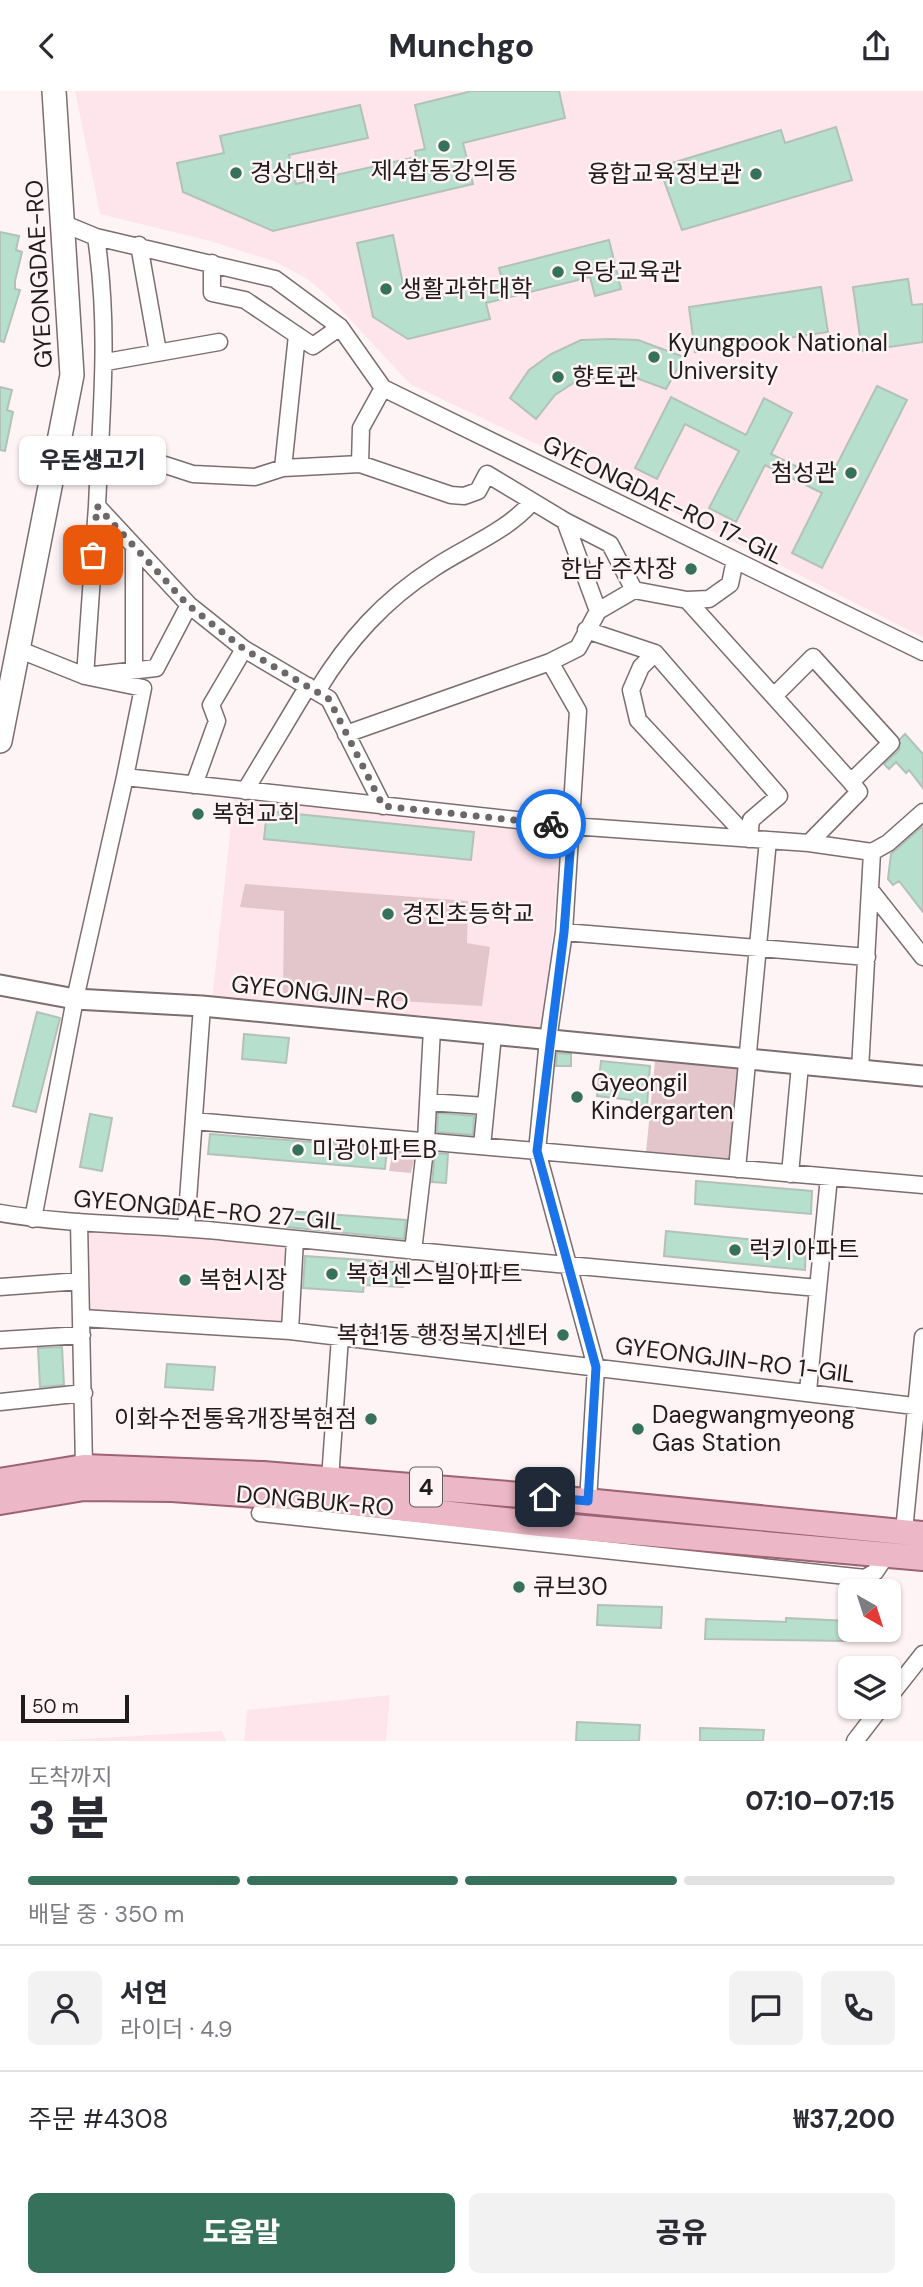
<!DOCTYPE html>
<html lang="ko">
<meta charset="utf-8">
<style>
:root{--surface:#fff;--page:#f2f2f3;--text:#2b2b33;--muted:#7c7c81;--line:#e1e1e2;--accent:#35715b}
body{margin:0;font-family:"DM Sans","Noto Sans KR",sans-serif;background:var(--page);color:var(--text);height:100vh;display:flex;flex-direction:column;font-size:26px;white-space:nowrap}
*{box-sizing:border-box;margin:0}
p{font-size:23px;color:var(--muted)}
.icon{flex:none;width:38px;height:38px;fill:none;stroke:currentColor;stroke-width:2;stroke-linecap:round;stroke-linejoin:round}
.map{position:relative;height:1650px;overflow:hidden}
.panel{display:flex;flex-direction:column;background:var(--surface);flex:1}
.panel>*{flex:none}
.needle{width:46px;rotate:141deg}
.fabs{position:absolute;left:838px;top:1488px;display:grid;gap:14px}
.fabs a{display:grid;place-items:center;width:63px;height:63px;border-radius:10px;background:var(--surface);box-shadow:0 2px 5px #0004;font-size:35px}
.scale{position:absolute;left:21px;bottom:18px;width:108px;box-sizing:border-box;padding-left:7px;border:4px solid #201b1c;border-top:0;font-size:19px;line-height:24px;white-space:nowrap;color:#201b1c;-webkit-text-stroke:5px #fef4f6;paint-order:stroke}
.pin{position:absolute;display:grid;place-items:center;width:60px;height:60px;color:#fff;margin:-30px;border-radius:14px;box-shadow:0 4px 10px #0006}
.courier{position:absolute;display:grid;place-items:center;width:70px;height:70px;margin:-35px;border:5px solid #1a73e8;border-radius:50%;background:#fff;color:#222;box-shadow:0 2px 9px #0007}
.bubble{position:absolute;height:49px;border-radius:10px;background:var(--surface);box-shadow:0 2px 5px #0004;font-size:23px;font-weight:800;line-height:49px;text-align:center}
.headline em{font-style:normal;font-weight:800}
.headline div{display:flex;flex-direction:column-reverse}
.headline{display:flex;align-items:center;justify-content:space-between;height:119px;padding:0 28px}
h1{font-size:46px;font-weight:800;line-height:52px}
.bar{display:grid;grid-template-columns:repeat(4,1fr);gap:10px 7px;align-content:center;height:84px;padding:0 28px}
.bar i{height:9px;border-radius:5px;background:var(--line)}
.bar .selected{background:var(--accent)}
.bar p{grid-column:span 4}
.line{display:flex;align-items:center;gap:18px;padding:0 28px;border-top:2px solid var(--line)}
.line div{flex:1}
.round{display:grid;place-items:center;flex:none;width:74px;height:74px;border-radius:10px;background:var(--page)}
.button{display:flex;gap:14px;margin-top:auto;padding:14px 28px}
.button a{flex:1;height:80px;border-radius:10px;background:var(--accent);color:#fff;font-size:28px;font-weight:800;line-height:80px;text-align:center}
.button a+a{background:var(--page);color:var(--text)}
header{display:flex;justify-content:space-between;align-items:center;height:91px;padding:0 28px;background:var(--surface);font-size:32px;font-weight:800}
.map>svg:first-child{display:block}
.built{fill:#fee5eb}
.green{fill:#e2c6cc}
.building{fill:#b7dfce;stroke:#b2c1ba;stroke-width:2}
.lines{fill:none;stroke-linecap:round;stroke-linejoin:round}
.minor-casing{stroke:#7b6d70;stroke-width:19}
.tertiary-casing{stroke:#7b6d70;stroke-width:23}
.secondary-casing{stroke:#7b6d70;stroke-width:26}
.primary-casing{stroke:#9d6273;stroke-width:28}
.minor{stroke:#fff;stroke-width:16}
.tertiary{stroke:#fff;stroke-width:19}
.secondary{stroke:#fff;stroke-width:23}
.primary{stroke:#ecb8c7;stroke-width:24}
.done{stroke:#6e6768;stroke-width:7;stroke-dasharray:0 12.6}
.route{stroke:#1a73e8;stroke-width:9}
.poi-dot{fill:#35715b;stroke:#fef4f6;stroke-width:2.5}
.labels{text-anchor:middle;stroke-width:5;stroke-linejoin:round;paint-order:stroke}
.shield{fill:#fef4f6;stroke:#635c5d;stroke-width:2}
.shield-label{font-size:23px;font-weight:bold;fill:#201b1c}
.poi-label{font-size:24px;fill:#201b1c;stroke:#fef4f6;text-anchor:start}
.street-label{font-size:24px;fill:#201b1c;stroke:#fef4f6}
</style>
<header><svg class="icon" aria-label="back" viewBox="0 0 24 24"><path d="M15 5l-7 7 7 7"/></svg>Munchgo<svg class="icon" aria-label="share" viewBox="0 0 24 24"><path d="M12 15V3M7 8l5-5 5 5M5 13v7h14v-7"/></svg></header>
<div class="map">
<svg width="923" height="1650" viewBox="0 0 923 1650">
<rect width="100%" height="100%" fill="#fef4f6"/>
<!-- built -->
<path class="built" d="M75,0H923V546L564,366L410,293L332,209L309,189L276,171L210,150L100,123Z
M234,705L562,736L544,941L212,910Z
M82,1137L290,1154L285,1236L84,1224Z
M390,1604L386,1650H244L247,1619Z
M222,1640L226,1650H47Z"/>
<!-- green -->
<path class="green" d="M245,793L468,810L467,852L490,856L482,915L283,903L284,820L240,816Z
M655,970L740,978L730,1079L645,1071Z
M393,1058L416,1060L411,1082L389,1080Z"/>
<!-- building -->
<path class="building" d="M472,0H559L565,27L463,52L473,93L273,140L183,101L177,72L224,62L220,45L360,14L368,47L289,64L296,93L416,66L415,60L425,58L415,14Z
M836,36L852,89L682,139L659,76L781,39L785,52Z
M0,141L19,145L16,159L22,161L15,190V198L20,199L4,251L0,250Z
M393,144L405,203L415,209L502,189L499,177L609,149L621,198L595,205L590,186L486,212L490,228L408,248L373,226L357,152Z
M908,188L912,214L923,213V251L862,260L853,196Z
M821,196L828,241L695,261L689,216Z
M612,248L638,249L684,266L666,298L628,284L578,289L555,304L536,328L510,307L529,279L551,263L581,249Z
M877,295L907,309L822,477L792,462L822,402L765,374L736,431L709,417L739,360L685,333L657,388L635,377L671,306L746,344L764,307L792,322L771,363L828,391Z
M0,296L12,299L7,319L13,321L5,360L0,359Z
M905,643L923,663V697L909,679L906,682L896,671L889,678L884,673L899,659L900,648Z
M267,720L474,741L471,769L264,748Z
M923,735V821L899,790L893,794L888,788L891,763Z
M37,921L60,927L36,1021L13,1015Z
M244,943L289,947L286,972L242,968Z
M557,962L571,963V975H556Z
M601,970L650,975L647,1015L631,1014L632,1009L597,1005Z
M438,1022L474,1025L473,1044L437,1041Z
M90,1023L112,1027L102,1080L80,1076Z
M210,1043L387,1057L385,1078L208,1063Z
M435,1062L448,1063L446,1092L432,1091Z
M696,1090L812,1100L811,1123L695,1113Z
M288,1120L406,1129L404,1148L287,1136Z
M666,1140L806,1154L805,1179L664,1165Z
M305,1165L406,1172L403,1196L364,1194L363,1201L303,1197Z
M62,1256L64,1294L40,1296L38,1257Z
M167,1273L215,1276L213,1299L165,1296Z
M598,1514L662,1516L661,1537L597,1534Z
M786,1527L849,1530L848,1550L705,1548L706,1528L786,1531Z
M577,1631L640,1634L639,1650H576Z
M700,1637L764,1639L763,1650H700Z"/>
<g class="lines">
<!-- minor casing -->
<g class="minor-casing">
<path id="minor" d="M62,132L96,146C110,239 101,323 97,415L189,514L244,558L329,608L383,715
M96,146L275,188L340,236L383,297L923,561
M139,154L158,261
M212,172V202L245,209L313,255L340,236
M106,271L219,251
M99,373L159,372L193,383L255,386L283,377L360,373L451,404L464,405L478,400L487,383L565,430L598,520
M360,373L361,337L383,297
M283,377L297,244
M97,415L85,585L156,577L189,514
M565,430L610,453L634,499
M134,457V579
M687,509L709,508L730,493L735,469
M586,539L655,562
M20,559L85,585L143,597L125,686L572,735L809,752L872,761L860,979
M655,562L779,705L751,729L749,748L638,629L631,599L641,576Z
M317,600C348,549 384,509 434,477C467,455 506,441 532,411
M774,605L813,566L891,652L851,691L859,701L809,752
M346,643L550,571
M194,694L217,630L211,614L244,558
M245,700L308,595
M872,761L888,752L923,721
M871,800L923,866
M564,841L867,866
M428,1011L486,1015
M194,1030L923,1094
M482,1055L493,944
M737,1078L768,749
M790,1083L800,974
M0,1122C75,1135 152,1133 227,1141C424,1161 620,1180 818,1197
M33,1128L75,908L125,686
M79,1131L84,1376
M186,1137L202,915
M413,1160L426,1050L432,938
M0,1196L80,1190
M82,1227L290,1240L923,1316
M290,1240L295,1148
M0,1249L82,1244
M808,1300L829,1086
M0,1311L84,1302
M330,1388L340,1246
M588,1410L596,1276L537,1060L548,949L564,841L578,620L550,571L578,557L598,520L634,499L687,509L851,691
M260,1422L865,1487L875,1481L885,1466
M904,1440L923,1246
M889,1606L923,1563
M855,1650L882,1615"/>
</g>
<!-- tertiary casing -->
<g class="tertiary-casing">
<path id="tertiary" d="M0,894L75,908L202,915L923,985"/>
</g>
<!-- secondary casing -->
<g class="secondary-casing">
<path id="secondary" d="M0,650L72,284L54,0"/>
</g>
<!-- primary casing -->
<g class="primary-casing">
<path id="primary" d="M0,1390L84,1376L263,1383L545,1406L923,1443
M0,1411L84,1397L172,1398L327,1409L540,1433L923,1467"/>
</g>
<!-- minor -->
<use href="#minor" class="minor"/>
<!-- tertiary -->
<use href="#tertiary" class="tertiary"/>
<!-- secondary -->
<use href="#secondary" class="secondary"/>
<!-- primary -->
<use href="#primary" class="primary"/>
</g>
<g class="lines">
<!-- done -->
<path class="done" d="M93,464L97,415L188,514L244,558L329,608L383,715L551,733"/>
<!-- route -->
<path class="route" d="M545,1406L588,1410L596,1276L537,1060L564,841L572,735L551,733"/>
</g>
<!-- markers -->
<g class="poi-dot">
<circle cx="444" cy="55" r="7"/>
<circle cx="236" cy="82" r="7"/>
<circle cx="756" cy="83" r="7"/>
<circle cx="558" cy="181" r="7"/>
<circle cx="386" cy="198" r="7"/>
<circle cx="654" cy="266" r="7"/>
<circle cx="558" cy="286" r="7"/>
<circle cx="851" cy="382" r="7"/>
<circle cx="691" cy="478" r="7"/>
<circle cx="198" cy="723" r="7"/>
<circle cx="388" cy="823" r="7"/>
<circle cx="577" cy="1006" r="7"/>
<circle cx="298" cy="1059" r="7"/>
<circle cx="735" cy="1159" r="7"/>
<circle cx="332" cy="1183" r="7"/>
<circle cx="185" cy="1189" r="7"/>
<circle cx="563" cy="1244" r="7"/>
<circle cx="371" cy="1328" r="7"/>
<circle cx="638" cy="1338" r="7"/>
<circle cx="519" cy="1496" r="7"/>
</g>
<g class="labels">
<!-- shield labels -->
<rect class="shield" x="410" y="1376.5" width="32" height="39" rx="5"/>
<g class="shield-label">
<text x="426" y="1404">4</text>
</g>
<!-- poi labels -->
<g class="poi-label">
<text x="444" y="88" text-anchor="middle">제4합동강의동</text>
<text x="250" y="90">경상대학</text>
<text x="742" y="91" text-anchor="end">융합교육정보관</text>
<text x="572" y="189">우당교육관</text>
<text x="400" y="206">생활과학대학</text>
<text x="668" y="260">Kyungpook National<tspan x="668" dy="28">University</tspan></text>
<text x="572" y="294">향토관</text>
<text x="837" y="390" text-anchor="end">첨성관</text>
<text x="677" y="486" text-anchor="end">한남 주차장</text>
<text x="212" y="731">복현교회</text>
<text x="402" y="831">경진초등학교</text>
<text x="591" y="1000">Gyeongil<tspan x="591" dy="28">Kindergarten</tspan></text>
<text x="312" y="1067">미광아파트B</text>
<text x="749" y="1167">럭키아파트</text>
<text x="346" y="1191">복현센스빌아파트</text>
<text x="199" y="1197">복현시장</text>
<text x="549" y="1252" text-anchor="end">복현1동 행정복지센터</text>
<text x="652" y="1332">Daegwangmyeong<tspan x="652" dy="28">Gas Station</tspan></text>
<text x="357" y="1336" text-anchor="end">이화수전통육개장복현점</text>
<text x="533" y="1504">큐브30</text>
</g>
<!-- street labels -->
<g class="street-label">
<text transform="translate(39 183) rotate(-93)" y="8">GYEONGDAE-RO</text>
<text transform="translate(663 409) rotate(26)" y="8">GYEONGDAE-RO 17-GIL</text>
<text transform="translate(320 902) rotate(6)" y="8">GYEONGJIN-RO</text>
<text transform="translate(208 1119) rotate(5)" y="8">GYEONGDAE-RO 27-GIL</text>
<text transform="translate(735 1269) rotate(7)" y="8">GYEONGJIN-RO 1-GIL</text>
<text transform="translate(315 1410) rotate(5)" y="8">DONGBUK-RO</text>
</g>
</g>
</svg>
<div class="fabs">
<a><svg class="needle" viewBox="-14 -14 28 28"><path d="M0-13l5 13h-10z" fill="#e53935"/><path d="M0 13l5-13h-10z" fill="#7c7c81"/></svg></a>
<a><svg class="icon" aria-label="layers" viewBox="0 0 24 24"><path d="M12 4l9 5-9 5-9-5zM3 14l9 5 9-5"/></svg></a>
</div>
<div class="scale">50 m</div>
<div class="pin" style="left:93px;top:464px;background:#ea580c"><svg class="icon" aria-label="bag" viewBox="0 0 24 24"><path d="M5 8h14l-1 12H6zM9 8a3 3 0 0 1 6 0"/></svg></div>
<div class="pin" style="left:545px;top:1406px;background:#1f2937"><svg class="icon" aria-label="home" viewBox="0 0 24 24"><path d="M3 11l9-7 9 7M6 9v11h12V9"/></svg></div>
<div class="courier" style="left:551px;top:733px"><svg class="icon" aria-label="bike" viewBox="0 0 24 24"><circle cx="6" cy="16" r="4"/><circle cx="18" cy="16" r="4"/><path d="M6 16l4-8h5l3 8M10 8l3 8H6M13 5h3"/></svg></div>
<div class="bubble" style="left:19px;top:345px;width:147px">우돈생고기</div>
</div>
<section class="panel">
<div class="headline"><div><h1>3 분</h1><p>도착까지</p></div><em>07:10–07:15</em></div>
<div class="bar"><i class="selected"></i><i class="selected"></i><i class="selected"></i><i></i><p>배달 중 · 350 m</p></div>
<div class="line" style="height:126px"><a class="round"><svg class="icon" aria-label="person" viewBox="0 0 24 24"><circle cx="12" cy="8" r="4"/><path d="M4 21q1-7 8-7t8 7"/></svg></a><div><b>서연</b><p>라이더 · 4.9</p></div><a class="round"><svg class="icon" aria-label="chat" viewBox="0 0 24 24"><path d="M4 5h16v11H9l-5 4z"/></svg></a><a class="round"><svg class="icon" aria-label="phone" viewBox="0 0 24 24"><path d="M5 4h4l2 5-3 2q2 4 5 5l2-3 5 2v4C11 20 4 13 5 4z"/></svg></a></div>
<div class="line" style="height:91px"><div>주문 #4308</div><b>₩37,200</b></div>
<div class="button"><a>도움말</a><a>공유</a></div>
</section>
